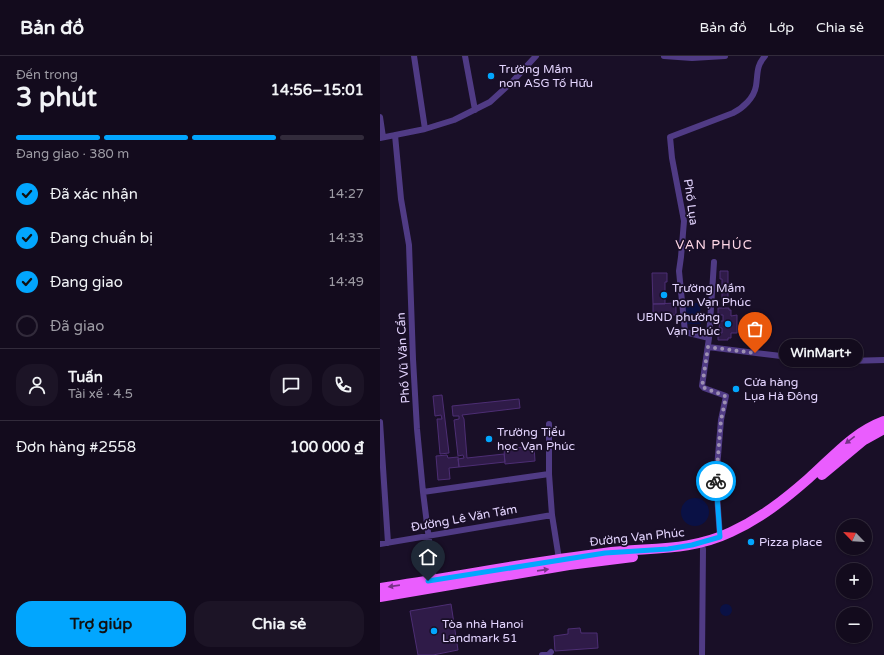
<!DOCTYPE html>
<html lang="vi">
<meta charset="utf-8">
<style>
:root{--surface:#130b1d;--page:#1c1426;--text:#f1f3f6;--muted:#9d9ba4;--line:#322b3b;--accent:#02a6fe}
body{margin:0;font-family:"Varela Round",sans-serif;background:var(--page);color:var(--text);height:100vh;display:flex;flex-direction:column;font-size:15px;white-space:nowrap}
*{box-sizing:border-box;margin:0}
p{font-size:13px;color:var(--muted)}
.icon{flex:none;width:22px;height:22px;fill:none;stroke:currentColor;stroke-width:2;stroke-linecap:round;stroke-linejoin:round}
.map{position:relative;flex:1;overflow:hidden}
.sheet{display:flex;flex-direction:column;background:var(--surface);width:380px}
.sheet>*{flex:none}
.needle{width:26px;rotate:295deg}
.buttons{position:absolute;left:456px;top:463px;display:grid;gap:8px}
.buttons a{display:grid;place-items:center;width:36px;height:36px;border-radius:50%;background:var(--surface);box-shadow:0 1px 3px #0004,0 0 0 1px var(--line);font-size:20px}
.pin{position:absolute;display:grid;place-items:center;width:34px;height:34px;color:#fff;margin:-41px -17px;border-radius:50% 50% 50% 0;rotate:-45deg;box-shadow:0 0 4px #0007}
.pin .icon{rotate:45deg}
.courier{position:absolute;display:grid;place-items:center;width:40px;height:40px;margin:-20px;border:3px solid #02a6fe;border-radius:50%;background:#fff;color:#222;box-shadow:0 1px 5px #0007}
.bubble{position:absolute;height:28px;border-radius:14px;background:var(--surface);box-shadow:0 1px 3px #0004,0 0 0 1px var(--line);font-size:13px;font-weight:700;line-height:28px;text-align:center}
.overview em{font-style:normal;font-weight:700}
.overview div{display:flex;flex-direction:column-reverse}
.overview{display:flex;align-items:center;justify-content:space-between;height:68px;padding:0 16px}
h1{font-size:26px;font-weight:700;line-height:30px}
.bar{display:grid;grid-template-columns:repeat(4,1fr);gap:6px 4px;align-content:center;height:48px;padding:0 16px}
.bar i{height:5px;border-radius:3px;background:var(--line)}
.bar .active{background:var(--accent)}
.bar p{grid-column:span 4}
.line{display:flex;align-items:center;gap:10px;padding:0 16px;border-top:1px solid var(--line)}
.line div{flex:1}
.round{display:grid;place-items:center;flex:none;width:42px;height:42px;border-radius:16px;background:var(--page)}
ol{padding:0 16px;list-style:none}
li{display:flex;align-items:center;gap:12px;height:44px}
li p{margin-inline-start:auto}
li .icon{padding:4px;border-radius:50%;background:var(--accent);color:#111;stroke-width:4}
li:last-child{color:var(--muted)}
li i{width:22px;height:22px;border:2px solid var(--line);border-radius:50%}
.button{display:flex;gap:8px;margin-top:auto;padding:8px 16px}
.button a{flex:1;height:46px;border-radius:16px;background:var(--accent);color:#111;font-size:16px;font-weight:700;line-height:46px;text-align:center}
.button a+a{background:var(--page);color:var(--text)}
header{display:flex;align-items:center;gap:24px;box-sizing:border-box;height:56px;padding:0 20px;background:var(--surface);border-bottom:1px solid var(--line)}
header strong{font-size:19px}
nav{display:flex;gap:22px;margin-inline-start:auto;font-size:14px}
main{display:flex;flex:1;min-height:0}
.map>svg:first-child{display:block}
.water{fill:#0a1145}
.building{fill:#2f1b48;stroke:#4d2e74}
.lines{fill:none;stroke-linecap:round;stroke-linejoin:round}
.minor{stroke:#503b85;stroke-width:6}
.primary{stroke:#ea5dfe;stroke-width:10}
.oneway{fill:#773288}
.done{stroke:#9d90b3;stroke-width:4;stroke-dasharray:0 7.2}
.route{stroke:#02a6fe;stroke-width:5}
.poi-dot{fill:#02a6fe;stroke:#190f27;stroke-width:1.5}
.labels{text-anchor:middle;stroke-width:3.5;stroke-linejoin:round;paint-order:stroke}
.poi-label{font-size:12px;fill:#e4d5ff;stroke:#190f27;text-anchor:start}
.street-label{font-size:12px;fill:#e4d5ff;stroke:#190f27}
.neighbourhood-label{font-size:13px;letter-spacing:1px;fill:#ffd7e7;stroke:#190f27}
</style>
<header>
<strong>Bản đồ</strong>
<nav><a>Bản đồ</a><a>Lớp</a><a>Chia sẻ</a></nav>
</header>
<main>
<section class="sheet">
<div class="overview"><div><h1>3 phút</h1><p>Đến trong</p></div><em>14:56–15:01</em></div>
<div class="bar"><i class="active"></i><i class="active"></i><i class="active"></i><i></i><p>Đang giao · 380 m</p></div>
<ol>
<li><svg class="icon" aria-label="check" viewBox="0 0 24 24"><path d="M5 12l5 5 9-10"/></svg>Đã xác nhận<p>14:27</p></li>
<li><svg class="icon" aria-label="check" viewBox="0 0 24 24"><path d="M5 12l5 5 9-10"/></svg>Đang chuẩn bị<p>14:33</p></li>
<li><svg class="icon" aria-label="check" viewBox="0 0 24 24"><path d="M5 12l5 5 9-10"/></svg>Đang giao<p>14:49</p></li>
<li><i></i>Đã giao</li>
</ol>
<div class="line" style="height:72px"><a class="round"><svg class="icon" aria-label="person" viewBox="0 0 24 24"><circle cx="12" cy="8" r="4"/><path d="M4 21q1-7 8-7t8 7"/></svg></a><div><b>Tuấn</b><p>Tài xế · 4.5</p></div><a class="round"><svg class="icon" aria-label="chat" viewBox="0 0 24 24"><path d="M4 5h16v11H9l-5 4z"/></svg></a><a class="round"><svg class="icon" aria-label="phone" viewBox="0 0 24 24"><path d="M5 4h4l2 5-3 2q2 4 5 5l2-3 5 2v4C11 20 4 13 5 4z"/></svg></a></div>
<div class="line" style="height:52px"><div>Đơn hàng #2558</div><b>100 000 ₫</b></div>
<div class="button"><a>Trợ giúp</a><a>Chia sẻ</a></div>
</section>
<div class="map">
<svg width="504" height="599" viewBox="0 0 504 599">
<rect width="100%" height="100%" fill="#190f27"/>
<!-- water -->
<path class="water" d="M304,247H320L321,268H305Z
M301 456a14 14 0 1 1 28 0a14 14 0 1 1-28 0Z
M340 554a6 6 0 1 1 12 0a6 6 0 1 1-12 0Z"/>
<!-- building -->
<path class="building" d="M340,215H348V248H342V223H340Z
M272,217H287V226H285V248H273Z
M296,247V259H273V248Z
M338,252H349V254H351V260L357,259V277H351V282H348V284H338V277H342V272H339L340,265H343V259H338Z
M62,339L69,397L60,398L57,363H62L61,359L55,360L53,340Z
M139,343L140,352L82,359L84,363L87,402L124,398L125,406L79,411L78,403L84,402L83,399L78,400L74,364L79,363V360H73L72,350Z
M154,390L155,405L125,408L124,393Z
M67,399L68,402L78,401L79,411L69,412L70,423L58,424L56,400Z
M71,548L78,594L53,599H38L30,555Z
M200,572L201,577H217L218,592L175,595L174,580L188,578V573Z"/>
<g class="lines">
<!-- minor -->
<path class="minor" d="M34,0L45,73
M85,0L95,54
M284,0L312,2L345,0
M0,61L3,81
M15,79L21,143L29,189L33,303L37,373L43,436L54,524
M0,82L45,73L74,64L110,46L132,26L156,0
M329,282L334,206
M328,291L401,300L431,306L504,304
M0,366L8,487
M169,368V418L172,459L179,503
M43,436L169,418
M340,481L336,424L341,364L346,340L324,332L322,330L329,282L305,276L299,215L301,201L304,165L292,102L290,81L353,57C363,52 374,42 376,30C378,18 376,10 385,0
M0,488L172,459
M162,599H168L171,596
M322,599L323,493"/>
<!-- primary -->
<path class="primary" d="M442,419L484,384L504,373
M0,532C75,521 149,506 224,497C268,491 309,496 351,476C381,462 404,444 428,423C453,401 472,377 504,365
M0,541L189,509L253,501"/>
</g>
<!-- one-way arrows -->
<defs><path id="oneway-solid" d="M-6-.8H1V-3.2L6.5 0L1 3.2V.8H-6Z"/></defs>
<g class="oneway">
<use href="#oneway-solid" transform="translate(470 384) rotate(142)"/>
<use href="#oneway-solid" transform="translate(163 514) rotate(-8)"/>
<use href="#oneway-solid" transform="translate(14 530) rotate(172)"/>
</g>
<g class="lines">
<!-- done -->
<path class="done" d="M336,425L341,364L346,341L345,340L322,331L328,291L375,297"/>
<!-- route -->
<path class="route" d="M48,525L225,497L288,493L312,489L340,481L336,425"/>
</g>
<!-- markers -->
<g class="poi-dot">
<circle cx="111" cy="20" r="4"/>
<circle cx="284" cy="239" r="4"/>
<circle cx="348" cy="268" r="4"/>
<circle cx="356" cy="333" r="4"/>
<circle cx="109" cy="383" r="4"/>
<circle cx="371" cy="486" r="4"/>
<circle cx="54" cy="575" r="4"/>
</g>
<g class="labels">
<!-- poi labels -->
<g class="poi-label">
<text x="119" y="17">Trường Mầm<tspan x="119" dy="14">non ASG Tố Hữu</tspan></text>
<text x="292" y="236">Trường Mầm<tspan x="292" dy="14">non Vạn Phúc</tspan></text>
<text x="340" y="265" text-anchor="end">UBND phường<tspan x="340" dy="14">Vạn Phúc</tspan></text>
<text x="364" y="330">Cửa hàng<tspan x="364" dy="14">Lụa Hà Đông</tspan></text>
<text x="117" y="380">Trường Tiểu<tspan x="117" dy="14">học Vạn Phúc</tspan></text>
<text x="379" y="490">Pizza place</text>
<text x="62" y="572">Tòa nhà Hanoi<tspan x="62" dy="14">Landmark 51</tspan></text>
</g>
<!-- street labels -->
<g class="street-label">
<text transform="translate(311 146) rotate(82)" y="4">Phố Lụa</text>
<text transform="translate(23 302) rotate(-93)" y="4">Phố Vũ Văn Cẩn</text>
<text transform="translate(84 462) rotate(-10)" y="4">Đường Lê Văn Tám</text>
<text transform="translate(257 481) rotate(-6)" y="4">Đường Vạn Phúc</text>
</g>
<!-- neighbourhood labels -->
<g class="neighbourhood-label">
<text x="334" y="193">VẠN PHÚC</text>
</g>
</g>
</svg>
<div class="buttons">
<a><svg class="needle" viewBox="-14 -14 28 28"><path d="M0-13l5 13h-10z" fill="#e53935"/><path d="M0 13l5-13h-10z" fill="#9d9ba4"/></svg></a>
<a>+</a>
<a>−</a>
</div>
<div class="pin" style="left:375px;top:297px;background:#ea580c"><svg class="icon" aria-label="bag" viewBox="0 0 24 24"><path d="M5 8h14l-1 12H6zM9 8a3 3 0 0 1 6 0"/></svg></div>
<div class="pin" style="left:48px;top:525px;background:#1f2937"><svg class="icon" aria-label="home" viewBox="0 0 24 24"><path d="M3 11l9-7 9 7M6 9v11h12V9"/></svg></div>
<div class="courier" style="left:336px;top:425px"><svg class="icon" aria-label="bike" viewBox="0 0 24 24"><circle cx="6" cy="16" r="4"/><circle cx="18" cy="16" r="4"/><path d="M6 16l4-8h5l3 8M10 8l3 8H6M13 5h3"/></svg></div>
<div class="bubble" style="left:399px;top:283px;width:84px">WinMart+</div>
</div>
</main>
